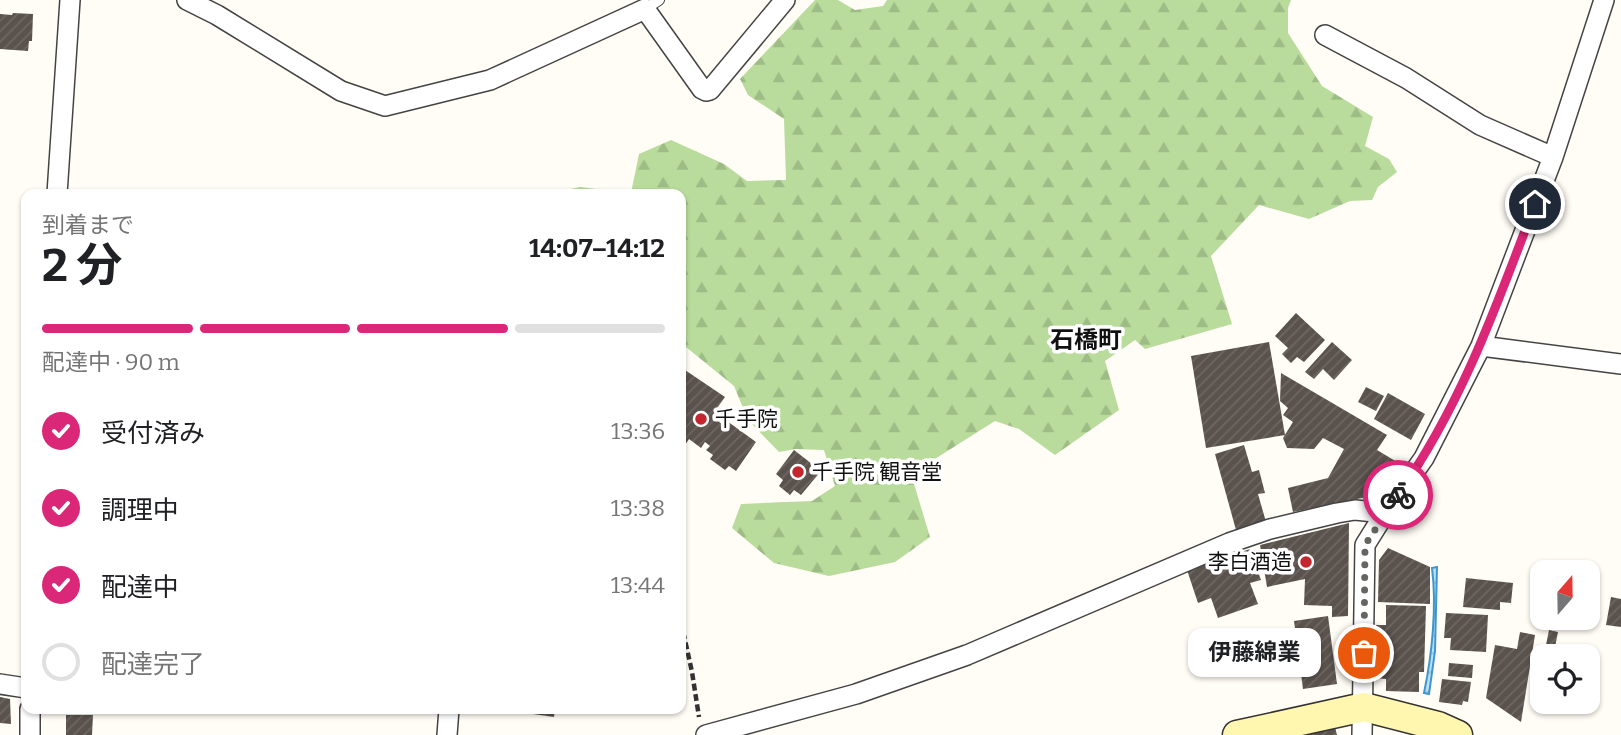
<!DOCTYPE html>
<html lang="ja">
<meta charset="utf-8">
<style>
:root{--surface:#fff;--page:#f6f6f6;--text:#202124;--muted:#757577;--line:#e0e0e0;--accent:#db2777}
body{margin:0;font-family:Bitter,"Noto Sans JP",serif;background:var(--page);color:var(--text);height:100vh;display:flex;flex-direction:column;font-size:26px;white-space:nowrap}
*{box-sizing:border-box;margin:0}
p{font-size:23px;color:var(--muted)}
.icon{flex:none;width:38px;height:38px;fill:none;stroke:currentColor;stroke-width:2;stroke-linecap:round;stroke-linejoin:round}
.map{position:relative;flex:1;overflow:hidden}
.details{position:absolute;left:21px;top:189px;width:665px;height:525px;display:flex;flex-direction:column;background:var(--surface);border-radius:14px;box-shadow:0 2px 5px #0004}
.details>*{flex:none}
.needle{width:46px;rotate:20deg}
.controls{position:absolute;left:1530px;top:560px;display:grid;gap:14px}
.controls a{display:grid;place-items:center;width:70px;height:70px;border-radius:14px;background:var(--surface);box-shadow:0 2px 5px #0004;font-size:35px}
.pin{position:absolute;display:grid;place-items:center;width:60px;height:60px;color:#fff;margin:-30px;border:4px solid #fff;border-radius:50%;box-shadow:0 2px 7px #0007}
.courier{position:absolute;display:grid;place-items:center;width:70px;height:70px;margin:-35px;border:5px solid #db2777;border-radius:50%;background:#fff;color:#222;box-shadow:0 2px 9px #0007}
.bubble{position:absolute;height:49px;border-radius:14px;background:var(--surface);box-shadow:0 2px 5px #0004;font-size:23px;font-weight:700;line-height:49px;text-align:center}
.headline em{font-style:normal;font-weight:700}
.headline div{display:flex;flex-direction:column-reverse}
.headline{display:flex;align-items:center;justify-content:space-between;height:119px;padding:0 21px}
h1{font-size:46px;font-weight:700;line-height:52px}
.bar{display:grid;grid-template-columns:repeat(4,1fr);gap:10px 7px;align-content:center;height:84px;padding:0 21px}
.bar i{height:9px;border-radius:5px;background:var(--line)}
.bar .active{background:var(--accent)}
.bar p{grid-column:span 4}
ol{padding:0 21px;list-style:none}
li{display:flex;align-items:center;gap:21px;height:77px}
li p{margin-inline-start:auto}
li .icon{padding:7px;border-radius:50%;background:var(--accent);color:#fff;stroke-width:4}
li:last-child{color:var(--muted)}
li i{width:38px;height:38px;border:4px solid var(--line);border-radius:50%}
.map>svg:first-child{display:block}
.forest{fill:url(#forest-firs)}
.water{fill:url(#water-waves);stroke:#3f96cf;stroke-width:2}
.building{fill:url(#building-hatch)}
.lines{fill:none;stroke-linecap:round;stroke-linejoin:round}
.lane-casing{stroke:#444;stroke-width:12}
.street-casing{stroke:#444;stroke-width:22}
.secondary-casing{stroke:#333;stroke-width:31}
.path{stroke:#333;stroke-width:4.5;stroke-dasharray:7 3.5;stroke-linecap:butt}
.lane{stroke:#fff;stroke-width:10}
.street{stroke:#fff;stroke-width:19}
.secondary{stroke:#fff6b0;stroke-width:28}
.done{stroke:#646461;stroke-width:7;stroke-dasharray:0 12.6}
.route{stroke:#db2777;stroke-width:9}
.poi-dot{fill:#c4262e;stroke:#fff;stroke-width:2.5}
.labels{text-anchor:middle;stroke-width:7;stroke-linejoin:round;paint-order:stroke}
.poi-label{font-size:21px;fill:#111;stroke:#fff;text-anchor:start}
.quarter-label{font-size:24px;font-weight:bold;fill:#111;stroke:#fff}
</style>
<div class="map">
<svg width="1621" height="735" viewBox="0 0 1621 735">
<defs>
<pattern id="forest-firs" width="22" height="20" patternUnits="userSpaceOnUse" patternTransform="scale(1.75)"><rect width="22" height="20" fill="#b9dc9c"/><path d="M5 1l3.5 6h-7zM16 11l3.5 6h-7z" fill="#9ebc85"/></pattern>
<pattern id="water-waves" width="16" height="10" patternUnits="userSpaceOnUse" patternTransform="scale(1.75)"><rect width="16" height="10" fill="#b9e0f7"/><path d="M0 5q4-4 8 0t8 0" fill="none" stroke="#9ebfd3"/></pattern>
<pattern id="building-hatch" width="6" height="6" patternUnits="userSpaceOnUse" patternTransform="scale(1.75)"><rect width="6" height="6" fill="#5a524d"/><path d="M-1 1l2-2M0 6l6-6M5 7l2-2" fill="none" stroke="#6d6662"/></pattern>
</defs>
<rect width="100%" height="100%" fill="#fffdf5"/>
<!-- forest -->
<path class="forest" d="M815,0H838L855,10L883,6L887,0H1291L1288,8V33L1322,86L1373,117L1365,146L1389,159L1397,172L1378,187L1372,200L1350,201L1309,219L1259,205L1211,256L1232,324L1145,349L1135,340L1105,361L1119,410L1055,455L1019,429L995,421L911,474L930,537L895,562L829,576L774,563L732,528L741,504L812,501L835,486L824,450L795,449L779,452L748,420L734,386L681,343V194H547L580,187L631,193L639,154L671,140L724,164L747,181L786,180L784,119L748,95L740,79Z"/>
<!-- water -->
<path class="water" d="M1437,567L1435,651L1429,694L1424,693C1432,655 1437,606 1432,568Z"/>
<!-- building -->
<path class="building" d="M13,13L33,14L32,41H29L28,51L0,49V14L12,15Z
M1296,313L1325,340L1304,362L1297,357L1291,363L1282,354L1288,348L1275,336Z
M1269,342L1285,435L1206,448L1191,356Z
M1332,342L1352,360L1334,380L1323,369L1314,379L1305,372Z
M682,368L725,397L715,411L723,416L719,422L724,425L727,421L756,442L736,471L729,466L725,470L710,459L713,455L706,450L710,446L705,442L701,448L689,439L683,448L681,446Z
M1281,373L1387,435L1377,450L1402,465L1385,492L1367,494V497L1293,512L1288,488L1328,478L1344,449L1323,438L1314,449L1287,448L1283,438L1293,422L1283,415L1288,408L1280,401Z
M1366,387L1384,396L1376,411L1358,402Z
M1388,393L1425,414L1411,440L1374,419Z
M1244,445L1252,472L1259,470L1265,493L1258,494L1266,522L1236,530L1215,454Z
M794,450L821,471L801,495L794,490L790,495L779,486L783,480L776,474Z
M1349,523L1348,616L1332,617V606L1304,605L1305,579L1267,587L1260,545Z
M1388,548L1430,567V604L1378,602L1379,560Z
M1250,549L1261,580L1250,583L1258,604L1218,618L1211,598L1198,603L1187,570Z
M1466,578L1513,583L1511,603L1500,602V610L1463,607Z
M1611,597L1621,599V627L1606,625Z
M1386,605L1426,606L1424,672H1419V692L1386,691V679L1374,678L1376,625H1386Z
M1446,613L1488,615L1486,652L1450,650L1451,638H1444Z
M1328,616L1337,684L1303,689L1294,621Z
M1549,630L1558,632L1555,647L1546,645Z
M1520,632L1535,635L1521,722L1486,698L1495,645L1517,649Z
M1449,663L1473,665L1472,678L1448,676Z
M1442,679L1471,682L1468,702L1463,701L1462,705L1439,702Z
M1540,682L1542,702H1574L1572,713L1536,707Z
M0,697L10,699L11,724L0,723Z
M498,709H555L554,717Z
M66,715H93L92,735H66Z
M1334,723L1337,735H1293Z"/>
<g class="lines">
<!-- lane casing -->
<g class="lane-casing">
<path id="lane" d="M645,9L659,0"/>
</g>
<!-- street casing -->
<g class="street-casing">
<path id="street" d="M187,0L217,15L341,91L385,106L490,80L645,9L702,89L706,91L710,90L785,0
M1325,35L1406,78L1480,125L1553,157
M57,194L70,0
M1481,346L1621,364
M0,684L26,688
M30,709V735
M447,735L449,709
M706,735L856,694L967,655L1229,543L1270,529L1337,513L1355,510L1385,513
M1362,735L1365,545L1385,513L1424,458L1481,346L1553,157L1604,0"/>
</g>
<!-- secondary casing -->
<g class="secondary-casing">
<path id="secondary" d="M1237,735L1364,707L1438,726L1458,735"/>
</g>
<!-- path -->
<path class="path" d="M681,622L692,672L699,717"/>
<!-- lane -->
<use href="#lane" class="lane"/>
<!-- street -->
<use href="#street" class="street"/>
<!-- secondary -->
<use href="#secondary" class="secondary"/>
</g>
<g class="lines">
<!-- done -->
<path class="done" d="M1364,653L1365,545L1398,495"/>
<!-- route -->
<path class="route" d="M1398,495C1461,406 1497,305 1535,204"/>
</g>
<!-- markers -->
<g class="poi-dot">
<circle cx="701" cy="419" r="7"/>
<circle cx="798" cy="472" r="7"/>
<circle cx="1306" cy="562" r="7"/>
</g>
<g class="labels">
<!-- poi labels -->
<g class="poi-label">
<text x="715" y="426">千手院</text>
<text x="812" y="479">千手院 観音堂</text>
<text x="1292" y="569" text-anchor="end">李白酒造</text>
</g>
<!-- quarter labels -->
<g class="quarter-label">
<text x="1086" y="348">石橋町</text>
</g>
</g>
</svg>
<div class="controls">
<a><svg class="needle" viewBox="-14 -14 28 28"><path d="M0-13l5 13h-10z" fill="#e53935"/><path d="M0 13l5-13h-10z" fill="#757577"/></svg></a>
<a><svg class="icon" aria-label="locate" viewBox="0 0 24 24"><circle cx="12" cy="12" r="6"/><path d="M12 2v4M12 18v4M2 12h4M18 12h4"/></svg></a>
</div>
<div class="pin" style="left:1364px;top:653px;background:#ea580c"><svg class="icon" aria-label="bag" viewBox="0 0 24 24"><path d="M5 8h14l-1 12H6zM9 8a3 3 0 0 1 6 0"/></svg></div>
<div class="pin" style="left:1535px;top:204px;background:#1f2937"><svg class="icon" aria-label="home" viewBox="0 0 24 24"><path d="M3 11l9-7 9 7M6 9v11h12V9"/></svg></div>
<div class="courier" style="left:1398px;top:495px"><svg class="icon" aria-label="bike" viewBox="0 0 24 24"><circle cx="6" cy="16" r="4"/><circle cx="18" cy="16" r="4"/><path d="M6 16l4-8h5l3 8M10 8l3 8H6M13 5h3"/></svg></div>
<div class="bubble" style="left:1188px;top:628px;width:133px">伊藤綿業</div>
<section class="details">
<div class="headline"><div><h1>2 分</h1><p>到着まで</p></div><em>14:07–14:12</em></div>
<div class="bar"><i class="active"></i><i class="active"></i><i class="active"></i><i></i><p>配達中 · 90 m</p></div>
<ol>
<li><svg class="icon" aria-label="check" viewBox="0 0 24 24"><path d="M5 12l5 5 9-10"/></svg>受付済み<p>13:36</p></li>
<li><svg class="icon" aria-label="check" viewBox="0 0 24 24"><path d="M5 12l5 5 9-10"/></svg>調理中<p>13:38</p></li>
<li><svg class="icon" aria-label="check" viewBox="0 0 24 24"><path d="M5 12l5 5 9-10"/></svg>配達中<p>13:44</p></li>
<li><i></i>配達完了</li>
</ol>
</section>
</div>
